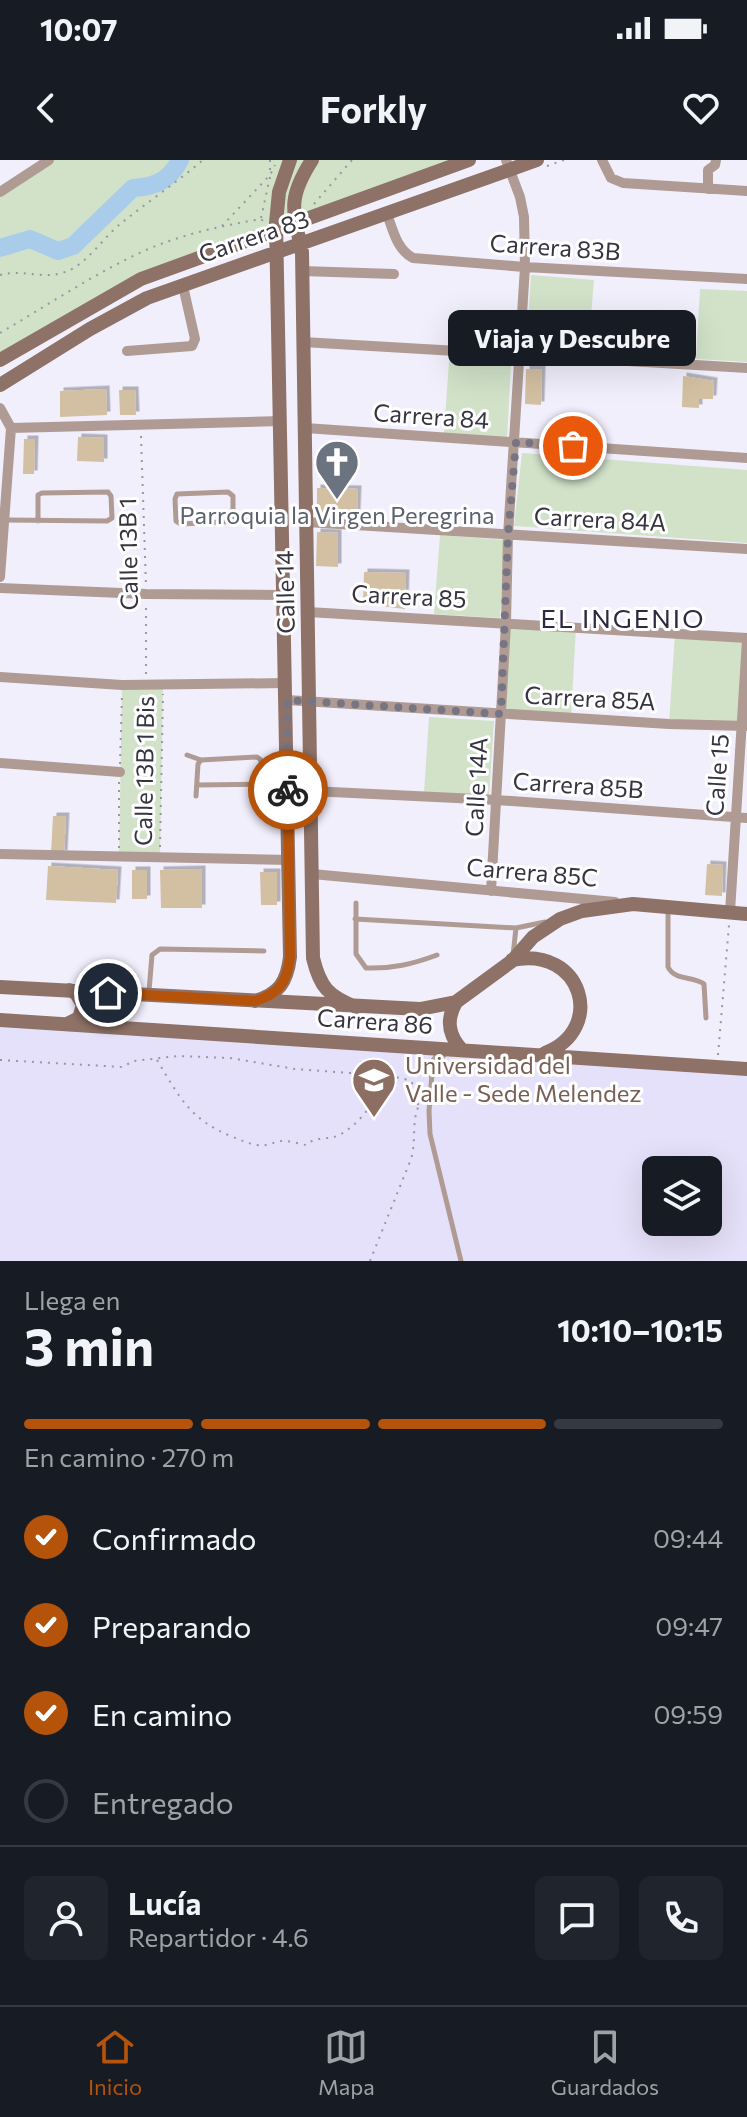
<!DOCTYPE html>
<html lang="es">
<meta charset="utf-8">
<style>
:root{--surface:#171b24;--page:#20242c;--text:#f1f3f6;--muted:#9ea1a6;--line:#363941;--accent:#b45309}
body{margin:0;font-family:Commissioner,sans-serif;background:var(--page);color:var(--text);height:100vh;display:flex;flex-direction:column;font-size:30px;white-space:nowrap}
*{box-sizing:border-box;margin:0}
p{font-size:26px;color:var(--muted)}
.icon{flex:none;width:44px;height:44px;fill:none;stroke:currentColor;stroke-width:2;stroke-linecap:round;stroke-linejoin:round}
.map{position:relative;height:1101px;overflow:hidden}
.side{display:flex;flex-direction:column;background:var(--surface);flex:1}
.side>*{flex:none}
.tools{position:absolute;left:642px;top:996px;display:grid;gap:16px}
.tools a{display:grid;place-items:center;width:80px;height:80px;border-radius:12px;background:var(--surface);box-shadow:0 8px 32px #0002;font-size:40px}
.pin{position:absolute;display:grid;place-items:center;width:68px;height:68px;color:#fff;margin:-34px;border:4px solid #fff;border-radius:50%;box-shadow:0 2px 8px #0007}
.courier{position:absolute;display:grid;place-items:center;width:80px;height:80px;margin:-40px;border:6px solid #b45309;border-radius:50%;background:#fff;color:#222;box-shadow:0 2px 10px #0007}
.bubble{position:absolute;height:56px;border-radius:12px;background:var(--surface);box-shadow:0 8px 32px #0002;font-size:26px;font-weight:700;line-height:56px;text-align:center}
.summary em{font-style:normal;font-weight:700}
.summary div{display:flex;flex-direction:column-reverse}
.summary{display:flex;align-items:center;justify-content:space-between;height:136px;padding:0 24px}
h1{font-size:52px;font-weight:700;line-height:60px}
.bar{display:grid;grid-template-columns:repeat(4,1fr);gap:12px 8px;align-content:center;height:96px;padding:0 24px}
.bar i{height:10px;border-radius:6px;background:var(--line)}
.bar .selected{background:var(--accent)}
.bar p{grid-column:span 4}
.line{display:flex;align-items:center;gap:20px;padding:0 24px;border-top:2px solid var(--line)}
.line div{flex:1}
.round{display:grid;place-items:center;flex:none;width:84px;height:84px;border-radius:12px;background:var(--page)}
ol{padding:0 24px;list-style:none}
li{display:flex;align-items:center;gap:24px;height:88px}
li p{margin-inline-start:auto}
li .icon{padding:8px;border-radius:50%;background:var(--accent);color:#fff;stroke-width:4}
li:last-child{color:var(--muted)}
li i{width:44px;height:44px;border:4px solid var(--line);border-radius:50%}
.status{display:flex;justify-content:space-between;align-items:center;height:56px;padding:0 40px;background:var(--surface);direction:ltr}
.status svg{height:22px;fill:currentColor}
header{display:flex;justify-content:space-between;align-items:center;height:104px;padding:0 24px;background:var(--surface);font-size:36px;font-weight:700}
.menu{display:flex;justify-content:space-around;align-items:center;height:112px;border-top:2px solid var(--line);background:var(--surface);font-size:22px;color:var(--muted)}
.menu a{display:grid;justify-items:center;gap:4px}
.menu .selected{color:var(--accent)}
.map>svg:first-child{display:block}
.built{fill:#e6e1fa;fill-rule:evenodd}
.green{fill:#d1e2c9}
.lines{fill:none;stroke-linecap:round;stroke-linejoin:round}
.river{stroke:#a9cceb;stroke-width:18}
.building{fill:#d3bfa1;filter:url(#shadow)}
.path{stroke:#9996a4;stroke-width:2;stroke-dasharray:2 6;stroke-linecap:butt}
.lane{stroke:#af9b94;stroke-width:5}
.street{stroke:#af9b94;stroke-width:10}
.secondary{stroke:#8e7268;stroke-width:14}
.done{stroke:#787583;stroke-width:8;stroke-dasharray:0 14.4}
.route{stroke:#b45309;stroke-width:10}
.labels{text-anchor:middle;stroke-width:6;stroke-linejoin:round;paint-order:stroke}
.street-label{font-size:24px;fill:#373441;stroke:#fff}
.worship-label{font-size:24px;fill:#5b616d;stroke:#fff}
.education-label{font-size:24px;fill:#785e54;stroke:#fff;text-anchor:start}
.neighbourhood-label{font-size:26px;letter-spacing:2px;fill:#2f2842;stroke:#fff}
</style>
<div class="status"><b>10:07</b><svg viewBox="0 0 49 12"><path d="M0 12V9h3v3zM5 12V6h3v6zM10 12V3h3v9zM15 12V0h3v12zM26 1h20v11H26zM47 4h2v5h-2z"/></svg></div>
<header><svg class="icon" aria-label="back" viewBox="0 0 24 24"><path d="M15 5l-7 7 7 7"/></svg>Forkly<svg class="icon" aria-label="heart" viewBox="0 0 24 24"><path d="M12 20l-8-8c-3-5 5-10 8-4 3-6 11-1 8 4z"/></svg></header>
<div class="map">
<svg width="747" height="1101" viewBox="0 0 747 1101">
<defs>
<filter id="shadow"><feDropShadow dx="3.5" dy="-3.5" stdDeviation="0" flood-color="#0004"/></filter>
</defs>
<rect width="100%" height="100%" fill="#f2effd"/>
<!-- built -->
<path class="built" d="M0,860L747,909V1101H0ZM656,1010H708V1062H656Z"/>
<!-- green -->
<path class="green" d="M49,0H469L159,112L0,200V32Z
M531,115L594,120L588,193L526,188Z
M700,129L747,131V202L696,199Z
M449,201L511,205L507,279L444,273Z
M522,293L747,310V383L514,366Z
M440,375L505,380L500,458L434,454Z
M506,463L576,467L571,558L501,554Z
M675,473L747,478L741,566L669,564Z
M163,524L160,699L119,698L122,525Z
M429,557L494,561L489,638L424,633Z"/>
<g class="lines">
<!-- river -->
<path class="river" d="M0,88L30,79L58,91L73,86L133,28C155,27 170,20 180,0"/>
</g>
<!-- building -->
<path class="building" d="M665,161L679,162L677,197H663Z
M639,167H650L648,195L638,194Z
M526,209H542L541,245L525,244Z
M683,216L714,221L713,239H699V248L682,247Z
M106,229L107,255L60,257V231Z
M119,230H135L136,255H120Z
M78,277L104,278V302L77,301Z
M24,279H35L34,314H23Z
M317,328L358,329L357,354L317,353Z
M317,372L338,373V407L316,406Z
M364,412L406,413L405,449L363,444Z
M53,656H66L64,694L51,693Z
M707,704L723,705L722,736L705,735Z
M48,706L118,710L116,743L46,740Z
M202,709V748H161L160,710Z
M132,710H147V739H132Z
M260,712H277V745H261Z"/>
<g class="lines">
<!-- path -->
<path class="path" d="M270,0V11
M547,6L564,0
M314,44L352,0
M261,58L270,17
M222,66L270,15L275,5
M0,115C21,109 41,119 62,113C85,107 101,80 119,65C146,43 176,23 203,0
M0,173C48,145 95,113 146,90C183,74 221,66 261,59L263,61
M141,276L146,426
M146,514V444
M120,604L122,534
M160,687L163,534
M119,688V622
M718,895L729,765
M0,900L122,907L134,901L178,896L230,898L295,909L391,916L409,920L419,930L418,945
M157,900C180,938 190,960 233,977C241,980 249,984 257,985C266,987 273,982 281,981C289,980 299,984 306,985C316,976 326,980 337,976C360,966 377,937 390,917
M370,1101L411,999C417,980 410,957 422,940"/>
<!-- lane -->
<path class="lane" d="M6,360L107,361L112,358L111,336L108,332L42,333L38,335V361
M233,361V336L228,332L177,334L175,339L176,361L181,364L281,359
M187,595L201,600L257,597L261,600L262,625
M198,625L285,624
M196,636L198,604L201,600
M356,743V794L366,808C392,809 413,804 437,795
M668,749V807C675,821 693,816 704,824L706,858
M355,759L516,768L545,762
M513,795L516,768
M149,831L152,795L160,789L264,791
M432,914L429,951L430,974L461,1101"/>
<!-- street -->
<path class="street" d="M602,0L611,18L623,23L747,31
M708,29V10L715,5L716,0
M0,32L49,0
M387,54C393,70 397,90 413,98L525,107L747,119
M302,111L394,114
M303,182L747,208
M127,191L192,186L195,179L183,126
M0,248L11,268L0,417
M11,268L281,261
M305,268L747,298
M306,362L747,389
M0,428L146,434L284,435
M308,452L747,478
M0,517L122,525L285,523
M287,540L669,564L747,566
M0,603L120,612
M311,631L497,640L747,658
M0,694L289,700
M312,714L615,742
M491,731L506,463L508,375L525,107L524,57L520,37L506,0
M730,752L747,480
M432,913L433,904L446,889"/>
<!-- secondary -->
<path class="secondary" d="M312,0C287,39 293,50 302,92L313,798C320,827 328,836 356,847
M0,200L141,119L469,0
M0,225L90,169L147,138L537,0
M512,800C582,785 607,869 545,893
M0,827L420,849L456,842L512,801L533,777L560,759L582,751L633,744L747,754
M108,833L98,839L95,850L100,861L109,866
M255,841C279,834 287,822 290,797L276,63L279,32L290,0
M456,842C446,860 448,875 462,890
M0,860L747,909
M67,864L79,858L83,845L76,833L69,830"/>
</g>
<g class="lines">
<!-- done -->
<path class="done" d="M288,630L287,540L501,554L508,375L516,282L573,286"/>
<!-- route -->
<path class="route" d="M108,833L255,841C279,834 287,822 290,797L288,630"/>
</g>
<!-- icons -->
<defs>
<g id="church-pin" transform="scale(2.3)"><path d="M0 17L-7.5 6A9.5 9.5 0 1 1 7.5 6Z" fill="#6b7280" stroke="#fff"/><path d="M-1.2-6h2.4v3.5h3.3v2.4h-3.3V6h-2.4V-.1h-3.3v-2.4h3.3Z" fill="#fff"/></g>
<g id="university-pin" transform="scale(2.3)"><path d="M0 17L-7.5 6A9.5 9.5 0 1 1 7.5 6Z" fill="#8d6e63" stroke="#fff"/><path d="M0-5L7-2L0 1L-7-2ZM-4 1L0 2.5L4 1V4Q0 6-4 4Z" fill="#fff"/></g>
</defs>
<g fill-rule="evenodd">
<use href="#church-pin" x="337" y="302"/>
<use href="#university-pin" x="374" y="920"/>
</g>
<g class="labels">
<!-- street labels -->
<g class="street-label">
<text transform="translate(254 77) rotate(-19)" y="8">Carrera 83</text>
<text transform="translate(555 88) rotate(4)" y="8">Carrera 83B</text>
<text transform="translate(431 257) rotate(4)" y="8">Carrera 84</text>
<text transform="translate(600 360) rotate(3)" y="8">Carrera 84A</text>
<text transform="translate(129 394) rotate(-91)" y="8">Calle 13B 1</text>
<text transform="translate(286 432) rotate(-91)" y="8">Calle 14</text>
<text transform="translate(409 437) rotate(3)" y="8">Carrera 85</text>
<text transform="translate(590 539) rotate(3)" y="8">Carrera 85A</text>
<text transform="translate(145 611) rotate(-89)" y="8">Calle 13B 1 Bis</text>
<text transform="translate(718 615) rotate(-86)" y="8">Calle 15</text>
<text transform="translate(578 626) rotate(4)" y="8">Carrera 85B</text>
<text transform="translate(477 627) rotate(-87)" y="8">Calle 14A</text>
<text transform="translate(532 713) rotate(5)" y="8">Carrera 85C</text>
<text transform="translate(375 862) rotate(4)" y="8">Carrera 86</text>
</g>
<!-- worship labels -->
<g class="worship-label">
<text x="337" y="364">Parroquia la Virgen Peregrina</text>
</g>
<!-- education labels -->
<g class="education-label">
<text x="405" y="914">Universidad del<tspan x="405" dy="28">Valle - Sede Melendez</tspan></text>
</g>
<!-- neighbourhood labels -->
<g class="neighbourhood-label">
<text x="623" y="468">EL INGENIO</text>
</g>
</g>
</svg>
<div class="tools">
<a><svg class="icon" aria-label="layers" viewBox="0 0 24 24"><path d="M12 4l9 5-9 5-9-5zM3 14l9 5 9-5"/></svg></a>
</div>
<div class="pin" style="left:573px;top:286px;background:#ea580c"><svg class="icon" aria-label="bag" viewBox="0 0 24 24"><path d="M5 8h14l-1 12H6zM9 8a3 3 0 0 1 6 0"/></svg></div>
<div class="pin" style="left:108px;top:833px;background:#1f2937"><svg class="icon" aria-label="home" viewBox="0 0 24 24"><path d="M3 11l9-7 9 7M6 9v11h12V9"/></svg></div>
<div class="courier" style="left:288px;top:630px"><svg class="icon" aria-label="bike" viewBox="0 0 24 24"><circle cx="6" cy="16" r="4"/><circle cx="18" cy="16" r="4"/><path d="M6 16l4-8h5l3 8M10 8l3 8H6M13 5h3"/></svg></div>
<div class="bubble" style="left:448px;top:150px;width:248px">Viaja y Descubre</div>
</div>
<section class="side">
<div class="summary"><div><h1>3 min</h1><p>Llega en</p></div><em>10:10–10:15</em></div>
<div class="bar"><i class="selected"></i><i class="selected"></i><i class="selected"></i><i></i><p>En camino · 270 m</p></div>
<ol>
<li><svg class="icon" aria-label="check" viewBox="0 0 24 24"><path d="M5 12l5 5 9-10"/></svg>Confirmado<p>09:44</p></li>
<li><svg class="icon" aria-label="check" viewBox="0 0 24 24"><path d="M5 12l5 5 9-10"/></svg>Preparando<p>09:47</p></li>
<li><svg class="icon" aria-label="check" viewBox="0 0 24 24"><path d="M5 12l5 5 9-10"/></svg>En camino<p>09:59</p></li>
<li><i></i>Entregado</li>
</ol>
<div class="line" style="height:144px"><a class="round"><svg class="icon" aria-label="person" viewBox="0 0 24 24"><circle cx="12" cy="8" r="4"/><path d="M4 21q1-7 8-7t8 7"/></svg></a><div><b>Lucía</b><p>Repartidor · 4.6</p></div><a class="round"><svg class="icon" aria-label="chat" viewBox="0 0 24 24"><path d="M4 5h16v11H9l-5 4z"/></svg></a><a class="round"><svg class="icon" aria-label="phone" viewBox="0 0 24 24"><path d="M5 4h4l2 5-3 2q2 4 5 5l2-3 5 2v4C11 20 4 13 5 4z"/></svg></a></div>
</section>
<nav class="menu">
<a class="selected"><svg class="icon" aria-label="home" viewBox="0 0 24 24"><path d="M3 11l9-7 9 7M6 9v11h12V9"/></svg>Inicio</a>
<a><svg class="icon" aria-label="map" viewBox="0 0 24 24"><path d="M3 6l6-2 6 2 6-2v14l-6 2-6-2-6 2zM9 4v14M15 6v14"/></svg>Mapa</a>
<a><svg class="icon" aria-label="saved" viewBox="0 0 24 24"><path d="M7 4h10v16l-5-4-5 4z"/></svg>Guardados</a>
</nav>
